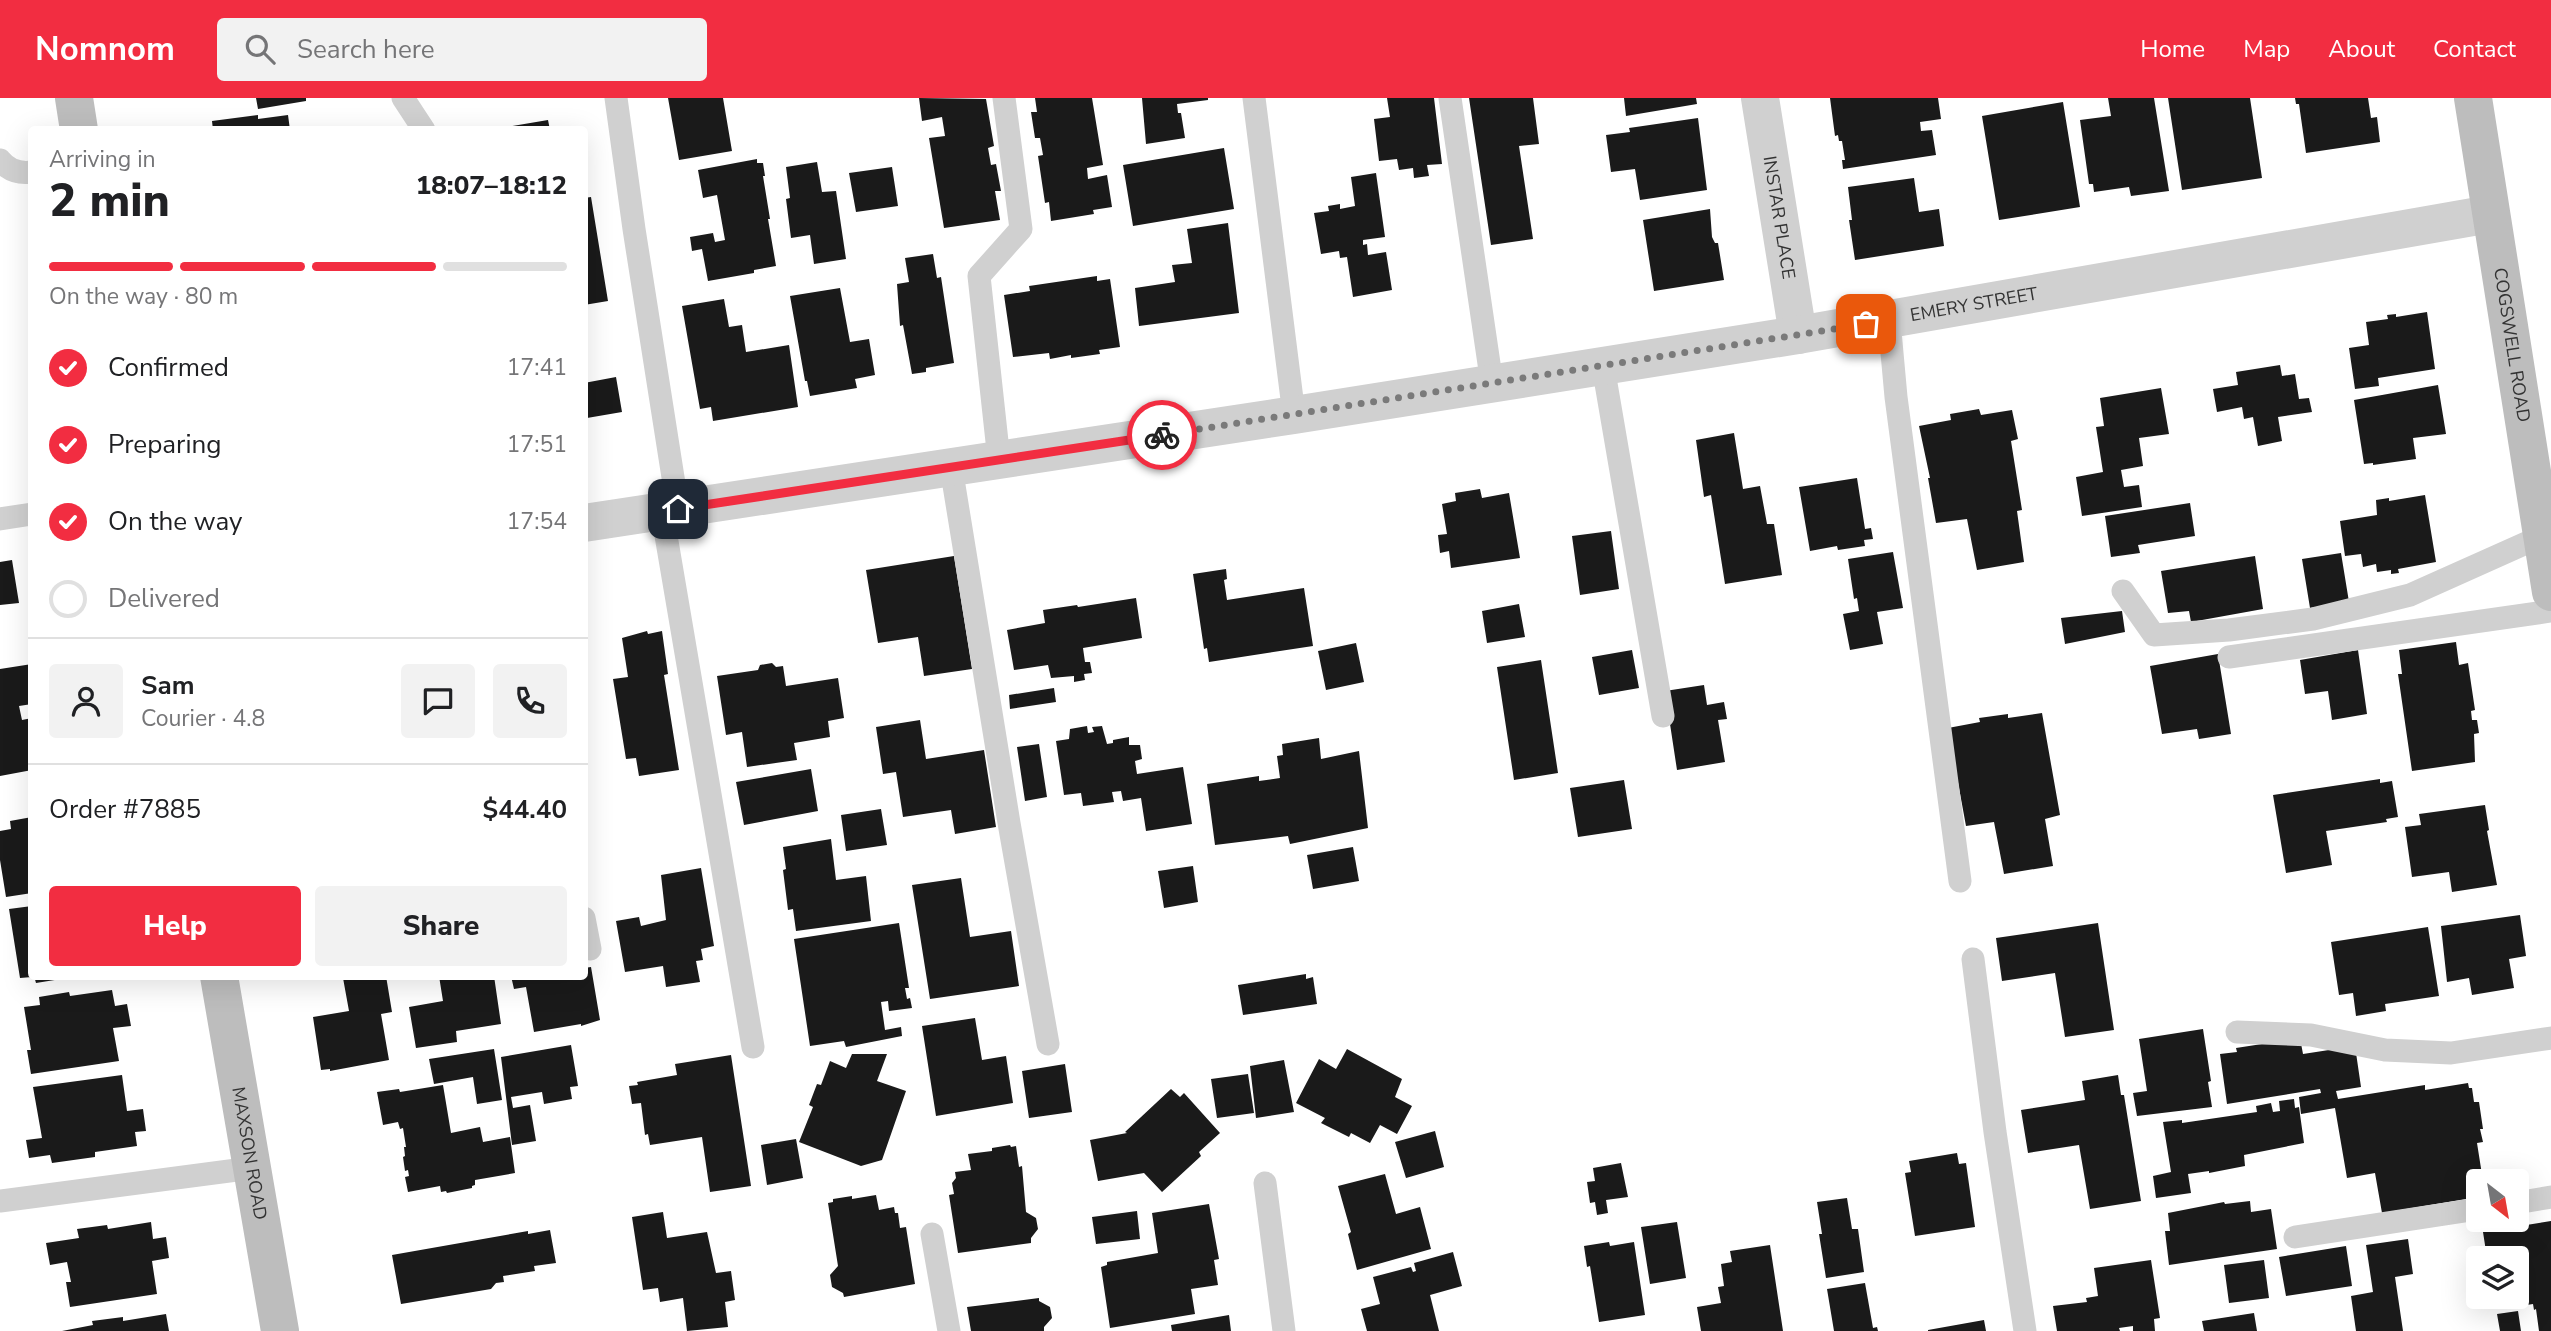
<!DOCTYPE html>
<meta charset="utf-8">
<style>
:root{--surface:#fff;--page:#f2f2f2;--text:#202124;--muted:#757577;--line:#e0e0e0;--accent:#f22d41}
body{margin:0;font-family:"Nunito Sans",sans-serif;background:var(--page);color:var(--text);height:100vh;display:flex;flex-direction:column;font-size:26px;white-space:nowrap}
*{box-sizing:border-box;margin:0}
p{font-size:23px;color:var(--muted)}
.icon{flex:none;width:38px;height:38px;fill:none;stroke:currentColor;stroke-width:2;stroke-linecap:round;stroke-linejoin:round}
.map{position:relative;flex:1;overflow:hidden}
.sheet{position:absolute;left:28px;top:28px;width:560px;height:854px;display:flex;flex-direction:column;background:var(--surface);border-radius:7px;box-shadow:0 7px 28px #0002}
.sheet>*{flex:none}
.needle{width:46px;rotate:149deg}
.controls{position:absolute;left:2466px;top:1071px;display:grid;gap:14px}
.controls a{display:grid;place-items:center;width:63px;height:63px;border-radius:7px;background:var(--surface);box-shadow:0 7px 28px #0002;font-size:35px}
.pin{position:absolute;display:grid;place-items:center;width:60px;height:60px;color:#fff;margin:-30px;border-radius:14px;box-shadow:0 4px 10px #0006}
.courier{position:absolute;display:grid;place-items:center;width:70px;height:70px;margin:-35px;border:5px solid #f22d41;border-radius:50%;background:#fff;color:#222;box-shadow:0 2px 9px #0007}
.headline em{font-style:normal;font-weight:800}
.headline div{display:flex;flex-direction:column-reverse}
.headline{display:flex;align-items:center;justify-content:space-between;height:119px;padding:0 21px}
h1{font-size:46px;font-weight:800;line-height:52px}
.bar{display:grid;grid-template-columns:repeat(4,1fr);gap:10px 7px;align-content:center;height:84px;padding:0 21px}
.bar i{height:9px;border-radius:5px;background:var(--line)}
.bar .selected{background:var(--accent)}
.bar p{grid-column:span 4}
.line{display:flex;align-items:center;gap:18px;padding:0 21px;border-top:2px solid var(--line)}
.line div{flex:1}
.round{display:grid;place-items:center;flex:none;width:74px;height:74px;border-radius:7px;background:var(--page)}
ol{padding:0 21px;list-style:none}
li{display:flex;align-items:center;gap:21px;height:77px}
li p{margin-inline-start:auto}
li .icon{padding:7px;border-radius:50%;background:var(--accent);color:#fff;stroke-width:4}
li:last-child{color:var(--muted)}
li i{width:38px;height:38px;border:4px solid var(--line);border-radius:50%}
.cta{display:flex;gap:14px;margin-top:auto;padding:14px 21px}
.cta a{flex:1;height:80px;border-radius:7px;background:var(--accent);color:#fff;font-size:28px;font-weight:800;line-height:80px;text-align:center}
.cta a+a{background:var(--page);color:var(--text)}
header{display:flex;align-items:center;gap:42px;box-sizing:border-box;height:98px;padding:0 35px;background:var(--accent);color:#fff}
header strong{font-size:33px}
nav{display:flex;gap:38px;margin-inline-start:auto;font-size:24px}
.search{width:490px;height:63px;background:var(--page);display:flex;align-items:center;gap:18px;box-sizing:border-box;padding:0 24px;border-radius:7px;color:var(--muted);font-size:26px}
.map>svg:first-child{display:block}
.building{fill:#1a1a1a}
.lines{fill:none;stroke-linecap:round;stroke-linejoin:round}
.lane{stroke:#d0d0d0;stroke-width:23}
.street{stroke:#d0d0d0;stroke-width:38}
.secondary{stroke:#bdbdbd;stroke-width:38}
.done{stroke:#7a7a7a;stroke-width:7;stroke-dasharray:0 12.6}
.route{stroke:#f22d41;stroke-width:9}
.labels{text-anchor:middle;stroke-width:7;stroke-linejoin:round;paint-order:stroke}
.street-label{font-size:18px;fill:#333;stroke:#fff}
</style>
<header>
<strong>Nomnom</strong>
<div class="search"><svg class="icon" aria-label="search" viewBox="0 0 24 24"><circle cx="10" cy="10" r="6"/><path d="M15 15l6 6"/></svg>Search here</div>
<nav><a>Home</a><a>Map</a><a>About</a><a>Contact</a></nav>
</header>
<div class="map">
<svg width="2551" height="1233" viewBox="0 0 2551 1233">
<rect width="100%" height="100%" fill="#fff"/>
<!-- building -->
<path class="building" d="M256,0H306V3L258,11Z
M668,0H723L732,53L679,62Z
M919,0L986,1L994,48L988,50L991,67L996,66L1001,93H995L1000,122L944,130L929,40L945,38L942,19L922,23Z
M1035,0H1092L1103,67L1087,70L1088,81L1107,77L1112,109L1093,112L1094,116L1051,123L1049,104L1045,105L1038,58L1043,57L1040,40H1035L1031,14H1037Z
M1142,0H1208V2L1177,6L1178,15H1181L1185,40L1146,46Z
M1387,0H1434L1442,66L1427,67L1429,78L1414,80L1413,70L1399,72L1397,61L1379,63L1374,21L1390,19Z
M1469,0H1533L1539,46L1519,48L1533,141L1491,147Z
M1624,0H1696L1697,6L1626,18Z
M1830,0H1938L1941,21L1920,24L1921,33L1932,32L1936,57L1843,71L1842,62H1845L1842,43H1839L1838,37L1835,38Z
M2108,0H2154L2169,93L2131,98L2129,89L2094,94L2093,86H2089L2080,22L2111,18Z
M2168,0H2250L2262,80L2182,92Z
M2295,0H2368L2371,20L2377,19L2380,44L2306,55L2299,6H2296Z
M2063,4L2080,109L1999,122L1982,18Z
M258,17V21L288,17L290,32H213L212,23Z
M1698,20L1707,92L1640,102L1635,71L1611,74L1606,37L1630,34L1629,30Z
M548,22L550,32H501V30Z
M1224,50L1234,111L1133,128L1123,67Z
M757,61V65H763L765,78H763L770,121H768L776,168L754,172V175L708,183L702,151L692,153L690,139L713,135L715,144L725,142L717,97L703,100L698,72Z
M817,64L822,94L836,93L846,161L814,166L810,137L791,140L786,101L790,100L786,69Z
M892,69L898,108L856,114L849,75Z
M1376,75L1385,139L1363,142V147L1367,146L1368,157L1386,154L1392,192L1353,199L1347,159L1340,160L1339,153L1321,156L1314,115L1329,113L1328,108L1340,106V111L1355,108L1351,79Z
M1914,80L1919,114L1939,111L1944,148L1855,162L1849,122H1852L1848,89Z
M591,99L608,203L584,207V100Z
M1710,111L1712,139L1715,145H1718L1724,182L1654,193L1643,122Z
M1228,125L1239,215L1139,228L1135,190L1175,184L1172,167L1192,165L1187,131Z
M933,156L937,180L941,179L954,265L926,270V274L912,276L903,227L900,228L897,186L909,184L905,160Z
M1097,178V183L1110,181L1120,249L1099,252L1100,256L1071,260V257L1050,261L1049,255L1013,259L1004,197L1030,193L1029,188Z
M840,190L850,244L869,241L875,277L855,281L857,290L810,298L807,283H805L790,198Z
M724,201L729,229L742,227L746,254L789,247L798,309L713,323L711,309L700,311L682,208Z
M2427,214L2435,271L2378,280L2379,288L2355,291L2349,250L2369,247L2366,224L2388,221L2387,217L2396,216V219Z
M2280,267L2282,278L2295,276L2299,301L2309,300L2312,314L2278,319L2282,343L2258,348L2253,319L2244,321L2242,309L2217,314L2213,291L2238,287L2236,274Z
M616,279L622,314L587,320L584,285Z
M2438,287L2446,336L2413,340L2416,361L2373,367V365L2364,366L2354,302Z
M2161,290L2169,336L2139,340L2143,368L2121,372L2124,389L2139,387L2142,409L2082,418L2076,379L2103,374L2096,329L2104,328L2100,300Z
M1979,311L1981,317L2012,312L2018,341L2011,343L2022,412L2017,413L2024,464L1977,472L1967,421L1936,425L1928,380H1930L1919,328L1951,322L1950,316Z
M1734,335L1743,391L1760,388L1767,426H1774L1782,477L1725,486L1711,397L1704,399L1696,342Z
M1857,380L1865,431L1871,430L1873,441L1864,442L1865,448L1838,452L1837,448L1810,453L1799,389Z
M1480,391L1482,400L1509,395L1520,460L1451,470L1449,453L1440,455L1438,437L1447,436L1442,406L1456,403L1455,395Z
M2425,397L2436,464L2398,471L2399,475L2391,476V472L2377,474L2376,466L2363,469L2361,456L2345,458L2340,423L2377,417L2376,402L2389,400V403Z
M2190,405L2195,438L2138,447L2140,455L2111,459L2105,418Z
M1611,433L1619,491L1580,497L1572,438Z
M1893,454L1903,510L1877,514L1883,546L1850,552L1843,516L1859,513L1857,500L1854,501L1848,461Z
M2341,455L2349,504L2310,510L2302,461Z
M954,458L972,571L924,578L918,539L878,545L866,472Z
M2255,458L2263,511L2191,524L2189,513L2168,515L2161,473Z
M12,462L19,505L0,507V464Z
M1226,471L1227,481L1224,482L1227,502L1304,490L1313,548L1209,564L1207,550L1204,551L1193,476Z
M1136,500L1142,540L1083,550L1085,564H1090L1092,575L1084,576L1085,582L1074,584V578L1051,580L1048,567L1014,572L1007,532L1045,525L1043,512L1077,507L1078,509Z
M1519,506L1525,539L1487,545L1482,513Z
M2122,513L2125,534L2065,546L2061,520Z
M647,533L648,536L662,533L668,576L664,577L679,672L639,678L636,660L626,661L613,581L628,579L622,540Z
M2456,544L2459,567L2468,565L2475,612L2471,613L2472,622H2477L2479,635L2474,636L2475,664L2412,673L2398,576H2402L2399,552Z
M1356,545L1364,584L1326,592L1318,553Z
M1632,552L1639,590L1599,597L1592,559Z
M2358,552L2367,616L2332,622L2328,593L2305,596L2300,562Z
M2218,556L2231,636L2199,641L2197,631L2162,636L2150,568Z
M1541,562L1558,675L1514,682L1497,569Z
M772,565L776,569L783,568L786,588L838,580L844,620L828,623L830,639L794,645L797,662L747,669L742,634L726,637L717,578L758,572L760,567Z
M32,566V606L19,608L22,622L32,620V672L0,678V571Z
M1704,587L1707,607L1724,604L1727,621L1718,622L1725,664L1677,672L1665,593Z
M1054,590L1056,604L1010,611L1009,597Z
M2042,615L2060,717L2045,721L2053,768L2004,776L1994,724L1966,728L1948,630L1980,624L1979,620L2008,616V620Z
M920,622L926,661L984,652L996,729L955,736L951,712L903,719L896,674L883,676L876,629Z
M1087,628L1088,635L1094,634L1092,629L1102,628L1107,646L1113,645V642L1129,639V647H1140L1142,661L1135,663L1137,676L1183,669L1192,726L1146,733L1141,700L1123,703L1121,693L1112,694L1114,704L1083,708L1081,695L1064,697L1056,643L1069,641L1070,631Z
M1319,640L1321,661L1359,653L1368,730L1290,746L1288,738L1215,747L1207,686L1259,678V683L1280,680L1277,658L1283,657L1282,646Z
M1039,646L1047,699L1025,703L1017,649Z
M811,671L818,713L744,727L736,684Z
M2380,681V685L2392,683L2398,719L2386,721L2387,724L2326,733L2332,767L2286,775L2273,697Z
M1624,682L1632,731L1578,739L1570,690Z
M2485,707L2489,732L2487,733L2497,787L2452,794L2449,774L2412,779L2405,729L2421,727L2419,716Z
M881,711L887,747L846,753L841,717Z
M32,719V795L6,799L0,762V733L11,731L10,723Z
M831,741L836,782L866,778L871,823L796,833L793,811L788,812L783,772L786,771L783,749Z
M1353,749L1359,783L1313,791L1307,757Z
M1193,768L1198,804L1164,810L1158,773Z
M701,770L714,848L701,851L703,862L696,863L700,884L666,889L663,868L625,874L616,823L639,819L641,828L666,822L661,777Z
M961,780L970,839L1011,833L1019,888L930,901L912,787Z
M32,808V879L20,880L9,811Z
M2520,817L2526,858L2509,861L2514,890L2472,897L2469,880L2447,884L2441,828Z
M899,825L909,890H905L907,901L910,900L912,910L889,913L888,903L881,904L885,932L901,929L902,938L846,949L844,943L810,948L794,841Z
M2098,825L2114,932L2065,939L2055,875L2002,883L1996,840Z
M2428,829L2439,898L2385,906L2386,913L2356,918L2353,895L2339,897L2331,844Z
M591,869L600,922L581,928V926L534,934L526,889L514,891L511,878H584V870Z
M1306,876V881L1313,879L1317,906L1243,917L1238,887Z
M34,878H66L67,880L36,885Z
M350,878H386L392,914L381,916L389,962L330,973V971L321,972L313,919L349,913L343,880Z
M439,878H494L501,926L456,933L457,944L416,950L409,909L443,903Z
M112,892L115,908L127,906L131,928L113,930L119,963L31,976L27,952H31L24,909L40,907L39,899L69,894L70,898Z
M975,920L982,962L1006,958L1013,1005L936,1018L922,928Z
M2203,931L2211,983L2208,984L2212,1009L2137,1018L2133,995L2147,993L2139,941Z
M2300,940L2303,956L2355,948L2361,989L2336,993L2338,1001L2425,987V992L2468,985L2469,990H2472L2474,1004H2479L2483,1031H2480L2483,1044L2477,1045L2483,1083H2478V1099L2382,1115L2375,1075L2347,1080L2335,1010L2301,1016L2299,999L2321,995L2320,991L2227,1006L2220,956L2237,954L2236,950Z
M571,947L578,988L570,989L572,1001L544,1006L542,994L511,999L513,1010L530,1007L536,1043L512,1047L501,959Z
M494,951L502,1002L477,1006L473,979L434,986L429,961Z
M1347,951L1402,981L1395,999L1412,1008L1397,1036L1380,1027L1370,1045L1351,1035L1349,1039L1321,1025L1325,1020L1296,1005L1319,961L1336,971Z
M852,956H887L877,983L906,993L882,1062L861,1068L799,1044L813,1009L809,1007L817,986L821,987L830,963L846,970Z
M731,957L751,1088L710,1094L702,1039L650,1047L648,1036L645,1037L641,1005L632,1006L629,988L638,987L637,984L677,977L675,966Z
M1284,962L1294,1014L1256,1020L1250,968Z
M1065,966L1072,1014L1029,1020L1022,973Z
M1248,976L1254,1015L1217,1020L1211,981Z
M122,977L127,1013L143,1011L146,1033L135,1034L137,1048L95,1054V1059L52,1065L50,1057L29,1060L26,1042L42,1040L33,989Z
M2118,977L2121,997H2124L2141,1103L2090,1111L2079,1047L2028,1055L2021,1012L2085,1002L2082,983Z
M443,987L451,1035L480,1029L483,1044L510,1039L515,1075L475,1082V1087L472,1088V1090L447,1095L446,1093L441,1094L440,1088L408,1094L405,1079L409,1078L408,1072L405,1073L403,1059L405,1058L404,1049H406L403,1030L400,1031L398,1024L383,1027L377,994L399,991L400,994Z
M1171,991L1180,999L1184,995L1220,1035L1199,1054L1201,1058L1162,1094L1144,1075L1098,1083L1090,1042L1127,1035L1125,1034Z
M2294,1001L2295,1010L2299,1009L2304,1045L2244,1057L2245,1068L2209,1075V1073L2188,1076L2191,1095L2156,1100L2153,1078L2171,1074L2163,1024L2182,1022V1025L2257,1014L2256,1008L2271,1005L2273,1014L2280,1013L2279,1003Z
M1435,1033L1444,1069L1406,1080L1395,1044Z
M796,1041L803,1080L767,1087L761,1047Z
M1010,1047L1011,1049L1016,1048L1019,1069L1022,1068L1026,1114L1036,1120L1038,1131L1031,1140V1145L958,1155L949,1097L954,1096L952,1085L956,1080L955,1074L971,1072L968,1056L992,1053V1050Z
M1957,1055L1959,1066L1966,1065L1975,1129L1915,1138L1905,1075L1911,1074L1909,1063Z
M1621,1065L1628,1099L1606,1102L1608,1115L1597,1117L1595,1104L1590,1105L1587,1084L1595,1083L1593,1070Z
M1385,1076L1396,1116L1420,1109L1431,1151L1357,1172L1348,1136L1351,1134L1338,1088Z
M876,1097L879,1112L894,1109L895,1115H898L900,1130L906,1129L915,1186L844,1199L843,1195L832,1189L830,1177L838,1168L828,1105L833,1104V1101L852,1098V1101Z
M1847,1100L1852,1131H1858L1864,1174L1826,1180L1819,1136H1822L1817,1104Z
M2250,1103L2251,1114L2271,1111L2277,1151L2169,1167L2165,1133H2170L2168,1115L2224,1104L2225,1106Z
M1209,1106L1219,1161L1214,1162L1218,1187L1191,1191L1195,1216L1110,1230L1101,1169L1107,1167V1164L1158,1155L1152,1115Z
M1137,1113L1140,1141L1096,1146L1092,1119Z
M663,1114L667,1140L707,1134L716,1175L731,1173L735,1202L725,1204L728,1229L687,1233L683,1200L660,1204L658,1190L643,1192L632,1119Z
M2551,1123V1233H2539L2536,1211L2534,1212L2533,1206L2508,1210L2506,1199H2516V1160H2500V1158L2487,1160L2483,1134Z
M151,1124L153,1141L166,1139L169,1160L152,1163L157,1196L70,1209L66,1184H71L67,1164L50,1167L46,1145L79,1140L77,1131L107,1127L108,1131Z
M1677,1124L1686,1180L1650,1186L1641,1129Z
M550,1132L556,1165L534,1168L535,1173L503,1178L504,1184L496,1185L491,1191L401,1206L392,1157L528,1133V1136Z
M2408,1141L2413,1176L2395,1179L2403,1233H2356L2351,1198L2373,1194L2366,1147Z
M1609,1144L1610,1148L1634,1144L1645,1217L1599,1224L1590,1168L1587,1169L1584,1148Z
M1770,1147L1783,1233H1701L1697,1209L1721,1205L1718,1189L1724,1188L1721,1166L1732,1164L1730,1153Z
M2346,1148L2352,1188L2286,1198L2279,1159Z
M1453,1154L1462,1188L1430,1197L1439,1233H1367L1361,1211L1380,1206L1373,1179L1411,1169L1413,1174L1416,1173L1414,1165Z
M2151,1162L2160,1220L2154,1221L2155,1233H2133V1228L2119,1230L2120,1233H2057L2053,1208L2087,1204L2086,1200L2098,1198L2094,1170Z
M2264,1162L2269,1200L2229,1205L2224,1167Z
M1865,1185L1873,1230L1877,1229L1878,1233H1834L1827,1191Z
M1039,1200V1203L1050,1209L1052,1220L1044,1229V1233H971L967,1209Z
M2518,1213L2521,1233H2500L2497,1216Z
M2254,1215L2257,1233H2204L2202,1223Z
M166,1216L169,1233H62L93,1227L92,1223L123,1219V1223Z
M1229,1217L1231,1233H1172L1171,1227Z
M1984,1222L1986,1233H1928V1232Z"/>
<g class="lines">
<!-- lane -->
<path class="lane" d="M403,0L424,32
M616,0L634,131L678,411
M1254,0L1294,317
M1450,0L1492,286
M0,62C8,72 18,76 32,74
M1889,222L1896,299L1960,783
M1603,268L1663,618
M999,362L979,178L1021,131L1004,0
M951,369L1009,725L1048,946
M662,414L753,949
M0,421L32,416
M2123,493L2154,537L2229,532L2313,521L2410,497L2542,438
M2229,559L2551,513
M584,820L590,851
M1973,861L1995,1034L2025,1233
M2237,934L2311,937L2385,952L2451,955L2551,940
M1265,1085L1284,1233
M0,1103L252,1070
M2516,1105L2551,1099
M932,1136L949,1233
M2295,1139L2478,1111"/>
<!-- street -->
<g class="street">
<path id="s1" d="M1760,0L1798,237"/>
<path id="s2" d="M584,425L1294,317L1798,237L2490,116"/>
</g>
<!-- secondary -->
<g class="secondary">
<path d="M74,0L79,32"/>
<path id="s3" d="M2473,0L2551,494"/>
<path id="s4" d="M219,878L280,1233"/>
</g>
</g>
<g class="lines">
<!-- done -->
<path class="done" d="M1162,337L1866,226"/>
<!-- route -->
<path class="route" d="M678,411L1162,337"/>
</g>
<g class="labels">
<!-- street labels -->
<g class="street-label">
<text dy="6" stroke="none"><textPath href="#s1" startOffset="121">INSTAR PLACE</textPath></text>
<text dy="6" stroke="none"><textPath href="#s2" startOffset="1407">EMERY STREET</textPath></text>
<text dy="6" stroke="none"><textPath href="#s3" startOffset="250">COGSWELL ROAD</textPath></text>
<text dy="6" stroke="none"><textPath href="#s4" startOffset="180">MAXSON ROAD</textPath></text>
</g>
</g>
</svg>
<div class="controls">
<a><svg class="needle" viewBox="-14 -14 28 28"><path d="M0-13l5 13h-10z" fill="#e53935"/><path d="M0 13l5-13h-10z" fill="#757577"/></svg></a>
<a><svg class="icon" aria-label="layers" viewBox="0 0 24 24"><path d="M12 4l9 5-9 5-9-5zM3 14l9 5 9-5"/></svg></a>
</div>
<div class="pin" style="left:1866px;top:226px;background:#ea580c"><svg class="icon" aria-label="bag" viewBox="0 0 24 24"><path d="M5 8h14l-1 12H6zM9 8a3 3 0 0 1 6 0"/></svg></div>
<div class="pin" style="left:678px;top:411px;background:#1f2937"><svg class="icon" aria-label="home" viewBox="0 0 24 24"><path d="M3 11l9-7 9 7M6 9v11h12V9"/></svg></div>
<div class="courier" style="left:1162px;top:337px"><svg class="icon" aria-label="bike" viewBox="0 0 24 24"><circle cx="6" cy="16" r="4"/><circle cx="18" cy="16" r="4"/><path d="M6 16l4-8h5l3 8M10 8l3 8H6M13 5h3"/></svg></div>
<section class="sheet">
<div class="headline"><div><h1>2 min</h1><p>Arriving in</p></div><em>18:07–18:12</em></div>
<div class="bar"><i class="selected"></i><i class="selected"></i><i class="selected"></i><i></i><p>On the way · 80 m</p></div>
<ol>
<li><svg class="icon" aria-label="check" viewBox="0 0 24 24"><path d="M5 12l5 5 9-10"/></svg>Confirmed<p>17:41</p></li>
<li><svg class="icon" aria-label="check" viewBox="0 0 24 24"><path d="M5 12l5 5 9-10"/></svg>Preparing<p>17:51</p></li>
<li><svg class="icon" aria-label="check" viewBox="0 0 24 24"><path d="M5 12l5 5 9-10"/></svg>On the way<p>17:54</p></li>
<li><i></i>Delivered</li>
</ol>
<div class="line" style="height:126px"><a class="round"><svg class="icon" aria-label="person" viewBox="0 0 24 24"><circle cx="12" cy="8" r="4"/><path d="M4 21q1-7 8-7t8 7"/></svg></a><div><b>Sam</b><p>Courier · 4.8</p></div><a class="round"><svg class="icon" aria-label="chat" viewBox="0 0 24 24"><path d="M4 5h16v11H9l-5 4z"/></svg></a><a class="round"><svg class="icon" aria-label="phone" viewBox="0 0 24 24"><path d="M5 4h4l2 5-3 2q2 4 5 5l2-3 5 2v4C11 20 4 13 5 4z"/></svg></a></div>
<div class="line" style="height:91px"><div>Order #7885</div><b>$44.40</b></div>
<div class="cta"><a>Help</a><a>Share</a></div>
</section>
</div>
